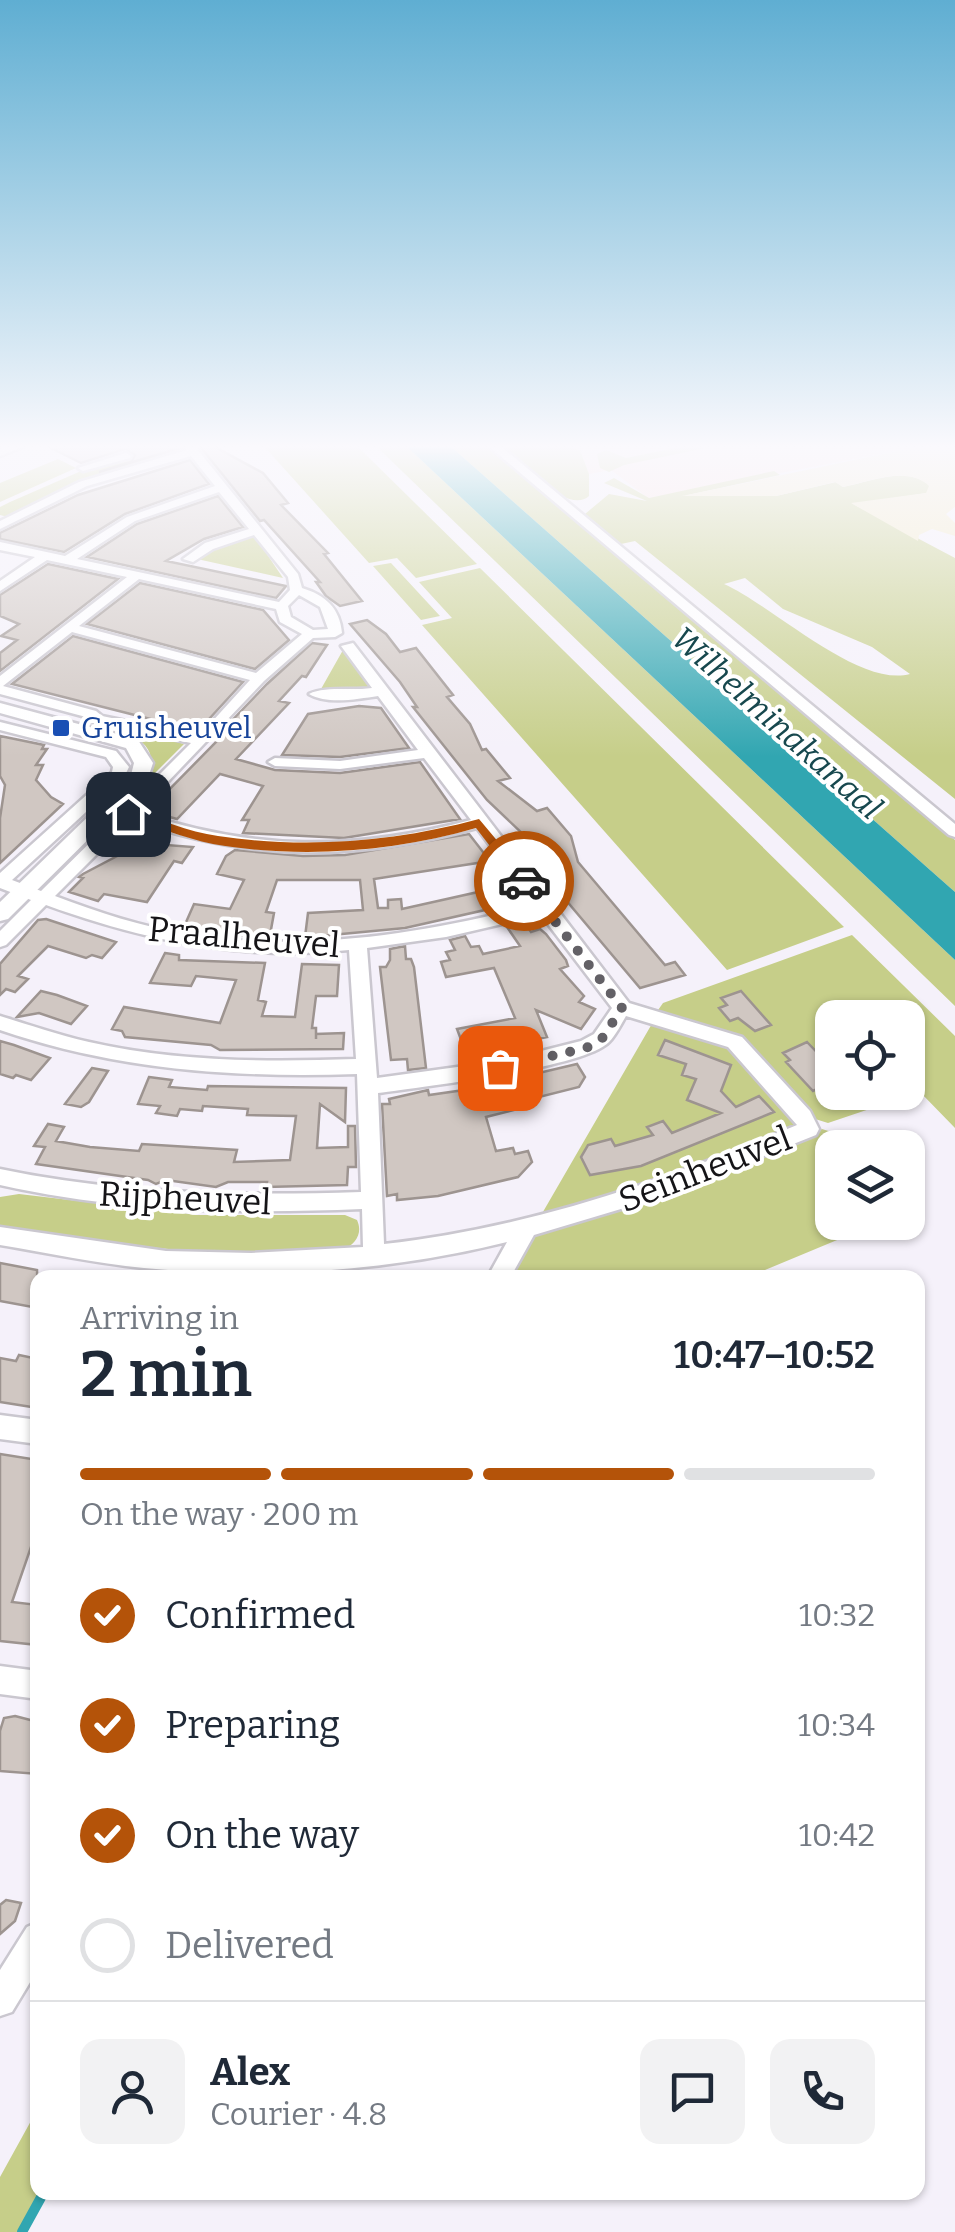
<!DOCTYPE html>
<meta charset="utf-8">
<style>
:root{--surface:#fff;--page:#f2f2f3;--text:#1f2937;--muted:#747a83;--line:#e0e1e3;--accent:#b45309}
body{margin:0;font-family:Bitter,serif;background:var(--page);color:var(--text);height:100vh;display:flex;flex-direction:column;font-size:38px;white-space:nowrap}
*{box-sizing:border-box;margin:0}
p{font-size:32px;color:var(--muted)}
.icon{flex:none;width:55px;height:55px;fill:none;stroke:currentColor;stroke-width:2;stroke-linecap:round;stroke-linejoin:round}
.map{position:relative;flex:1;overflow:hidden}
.sheet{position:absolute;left:30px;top:1270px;width:895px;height:930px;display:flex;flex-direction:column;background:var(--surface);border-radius:20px;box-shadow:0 2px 8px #0004}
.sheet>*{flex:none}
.tools{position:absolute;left:815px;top:1000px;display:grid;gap:20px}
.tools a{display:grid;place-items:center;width:110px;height:110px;border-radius:20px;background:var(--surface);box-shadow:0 2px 8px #0004;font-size:50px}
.pin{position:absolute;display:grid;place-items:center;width:85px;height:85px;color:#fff;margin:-42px;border-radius:20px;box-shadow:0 5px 15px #0006}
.courier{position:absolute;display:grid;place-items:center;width:100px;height:100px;margin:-50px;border:8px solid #b45309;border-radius:50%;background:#fff;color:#222;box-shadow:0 2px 12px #0007}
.headline em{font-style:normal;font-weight:600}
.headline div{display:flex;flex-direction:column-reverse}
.headline{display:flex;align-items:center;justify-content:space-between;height:170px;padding:0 50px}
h1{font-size:65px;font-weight:600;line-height:75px}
.bar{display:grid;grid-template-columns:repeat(4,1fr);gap:15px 10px;align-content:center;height:120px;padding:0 50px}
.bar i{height:12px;border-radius:8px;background:var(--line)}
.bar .on{background:var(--accent)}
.bar p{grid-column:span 4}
.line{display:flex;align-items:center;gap:25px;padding:0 50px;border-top:2px solid var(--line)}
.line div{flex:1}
.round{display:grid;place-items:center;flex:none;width:105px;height:105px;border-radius:20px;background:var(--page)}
ol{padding:0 50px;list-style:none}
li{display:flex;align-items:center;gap:30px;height:110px}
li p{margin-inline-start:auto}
li .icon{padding:10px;border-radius:50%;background:var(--accent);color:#fff;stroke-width:4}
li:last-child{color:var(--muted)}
li i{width:55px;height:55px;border:5px solid var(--line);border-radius:50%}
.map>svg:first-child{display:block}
.industrial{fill:#fde2de}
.green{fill:#c6ce89;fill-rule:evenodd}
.sand{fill:#f3eac4}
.water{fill:#31a6b1}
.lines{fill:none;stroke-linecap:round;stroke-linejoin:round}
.stream{stroke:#31a6b1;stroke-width:10}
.building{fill:#d0c7c2;stroke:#9d9490;stroke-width:2.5}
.minor-casing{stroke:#cac7cf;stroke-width:5}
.tertiary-casing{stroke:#cac7cf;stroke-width:5}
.minor{fill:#fff;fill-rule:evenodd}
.tertiary{fill:#fff;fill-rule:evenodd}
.route{fill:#b45309}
.done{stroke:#636166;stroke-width:10;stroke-dasharray:0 18}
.transit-dot{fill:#1a4fb4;stroke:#fff;stroke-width:4}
.labels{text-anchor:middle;stroke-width:8;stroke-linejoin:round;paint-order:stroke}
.far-transit-label{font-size:30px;fill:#164399;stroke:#fff;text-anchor:start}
.far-water-label{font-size:32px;font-style:italic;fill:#17484e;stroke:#fff}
.street-label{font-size:35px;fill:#151417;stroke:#fff}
</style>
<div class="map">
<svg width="955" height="2232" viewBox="0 0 955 2232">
<rect width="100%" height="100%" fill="#f5f1fa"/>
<!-- industrial -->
<path class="industrial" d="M549,444H920L923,446L648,498L611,470L589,474L580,450Z"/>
<!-- green -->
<path class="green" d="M177,444L186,450L90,479L8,517L0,515V507L10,502L88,468Z
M262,444H355L477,564L416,578L397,558L369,563Z
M374,444H404L955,960V1006Z
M448,444H483L955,840V892Z
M499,444H549L580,450L589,474V496C567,516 518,460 499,444Z
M695,444L720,445L624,465L609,472L600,468L597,454L606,450L626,458Z
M58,459L76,468L0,502V483Z
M774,471L780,475L688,495L776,496L836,482L843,487C869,482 908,465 930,486L927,493L853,504L955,558V799L635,541L621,544L585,514L609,494L647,501L604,483L614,478L649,498ZM745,578L783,609L872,647L910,674C858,688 772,605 724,584Z
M247,534L254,535L283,578L197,559L211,547Z
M391,563L440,616L421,620L373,566Z
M480,568L793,877L844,927L727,970L422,625L452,618L419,582Z
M343,650L370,684L367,689L336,692L321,689Z
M141,732L184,744L148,780C156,756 150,743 126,733Z
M852,935L955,1036V1128L920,1092L828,1123L812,1118L741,1040L656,1013L663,1003ZM832,1018H908V1092H832Z
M653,1022L731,1048L795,1116V1129L698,1172L540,1217Z
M822,1129L841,1135L853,1147L832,1148V1222L878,1223L748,1277L504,1278L519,1250L536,1236L704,1181Z
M19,1194L197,1215H345L357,1220C363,1233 356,1244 343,1250C332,1256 311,1253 298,1253C197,1257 100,1242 0,1227V1197Z
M37,2110L40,2193L19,2232H0V2177Z"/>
<!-- sand -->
<path class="sand" d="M931,444H955V507L946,514L955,523V536L932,529L919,535L918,541L851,503L926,493L929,486C908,465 868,482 843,487L835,482L776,496H682Z"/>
<!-- water -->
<path class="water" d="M404,444H448L955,892V960Z"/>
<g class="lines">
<!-- stream -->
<path class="stream" d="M22,2232L44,2192"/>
</g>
<!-- building -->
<path class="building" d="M43,444H178L180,448L99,472L131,462L135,455L125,449L81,463Z
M198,444L215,447L263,473L288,503L281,505L328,553L324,554L362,601L340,606L326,596L316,582H320L264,520L260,521Z
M190,460L209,484L125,514L64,552L0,539V533L78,495Z
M218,496L243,527L204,539L166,561L286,586L276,598L87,557L137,524Z
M48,564L118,579L0,671V653L17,640L1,636L19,624L0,616V595Z
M140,583L263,610L289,640L255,669L87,624Z
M367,620L386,634L400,652L416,648L453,695L447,697L470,724L482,750L486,749L510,778L498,781L537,811L547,808L571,836L578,862L665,965L675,962L685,975L640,988L544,874L547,872L543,852L533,854L520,837L525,836L487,800L413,707H417L400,682L350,624Z
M73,636L243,682L198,731L12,684Z
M312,643L327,645L306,677L302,676L279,701L289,703L236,759L275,770L340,773L420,762L460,819L344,838L243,833L249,820H242L263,786L220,774L177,819L148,811L221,737L217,736L267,684Z
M359,706L381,708L409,748L340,757L282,755L308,714Z
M0,736L44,745L42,749H47L36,765H43L36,780L51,797L63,804L0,863V818L5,785L0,776Z
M134,825L163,834L153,844L193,847L182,863L174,861L147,902L104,894L98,901L69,892L83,878L79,877L83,874L119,855L107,851Z
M469,834L490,861L374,879L378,908H388V900L401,899L402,909L514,884L525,901L405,928L310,937H305L308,913L363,910L360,880H277L266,912L274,913L270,935L231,936L183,929L194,904L230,909L244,880L217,874L226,856L235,850L303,856L345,855Z
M46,919L116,942L102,958L92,955L86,958L48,946L18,976L28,979L15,992L6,989L0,995V964L38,920Z
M525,923L531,932L540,929L546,934L566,960L568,966L560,969L584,996L579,1002L595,1009L581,1029L536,1010L547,1037L466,1053L457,1029L515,1018L494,968L446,977L441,962L450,960L446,952L455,950L450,940L465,936L471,947L479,946L483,954L520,946L507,927Z
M405,946L406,959H411L414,967L426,1068L408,1070L407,1059L391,1060L380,967H386L390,960V949Z
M165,953L179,955V960L265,963L258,1000L266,1002L262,1016L295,1017L302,964L339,965L337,996H316L312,1028H316V1039V1034L344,1033L343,1049L220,1050L211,1045L125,1037L122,1031L112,1029L124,1007L220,1023L236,980L196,976L191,986L150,983Z
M41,991L57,995L87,1006L71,1024L39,1013L17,1017Z
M741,991L771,1025L755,1031L738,1018L730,1021L719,1008L727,1005L721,998Z
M665,1040L731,1065L721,1091L736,1107L759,1096L774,1112L641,1166L590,1175L581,1157L588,1145L611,1139L615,1146L653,1135L647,1127L663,1121L672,1133L721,1113L687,1100L696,1079L682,1075L686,1064L658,1055Z
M0,1041L14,1045L50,1058L31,1080L16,1075L13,1078L0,1074Z
M807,1042L832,1068V1082L813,1091L786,1062L790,1060L783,1053Z
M577,1064L585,1077L579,1087L511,1104L514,1110L486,1117L496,1151L513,1148L515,1154L528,1151L532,1162L518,1177L438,1196L397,1200V1194L387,1196L382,1104H390L389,1099L428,1090L429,1095L471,1089Z
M92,1068L108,1071L89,1102L81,1107L65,1104Z
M149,1077L172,1080L169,1087L207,1090L208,1086L346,1088L345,1122L320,1104L317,1148L348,1147V1126H355L356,1167H348L347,1185L266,1187L267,1182H228L216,1187L166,1180L156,1184L148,1180L36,1164L45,1147L34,1146L48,1124L64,1127L56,1141L90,1147L139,1151L142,1144L237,1150L234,1162L290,1160L296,1116L247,1115L248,1109L203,1106L202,1111L180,1109L177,1116L156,1113L160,1106L138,1104Z
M0,1263L37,1270L38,1308L0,1301Z
M19,1355L38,1359V1408L0,1402V1358L16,1361Z
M0,1454L38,1460V1548L31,1547L12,1602L38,1605V1645L0,1641Z
M15,1716L38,1722V1774L0,1771V1731L4,1718Z
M6,1900L21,1903L15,1921L0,1934V1905Z"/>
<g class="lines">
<!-- minor casing -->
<g class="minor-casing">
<path id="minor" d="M15,444H30L0,456V449Z
M182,444H193L298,574L302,588C325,595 340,608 342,633L335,637L313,638L264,681L139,812C255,851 352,851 471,820L424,758L340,769L275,766L268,762L275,758L340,761L418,750L378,696C357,699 328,705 309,694C325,686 353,691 372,688L341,646L353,643L629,1003L742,1037L810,1111L819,1129L816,1135L661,1197L534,1235L510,1278H487L507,1242C390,1271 264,1280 144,1268C95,1263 48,1253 0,1245V1227L166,1251L251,1253L363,1247L362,1209C239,1214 120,1212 0,1185V1169C120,1194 239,1196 361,1192L357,1074C234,1078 117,1070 0,1030V1016C30,1025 58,1035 89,1042C176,1062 267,1062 356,1059L349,950C244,961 145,941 46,905L6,945L0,947V931L31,900L0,888V873L112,772L113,767L106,757L0,730V722L116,751L129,767L124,777L12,880L41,891L118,815L112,811L114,808H126L191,743L92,722L86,717L0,694V676L127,577L47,560L0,591V581L35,557L0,550V542L65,556L127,517L215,486L191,456L87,486L0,529V521L79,482L187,450ZM219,492L249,529L205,543L183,559L193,562L213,549L254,535L288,577L290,590L279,602L77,559L135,521ZM139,579L276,609L280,622L302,634L256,673L79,626ZM299,595L320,607L328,629L313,630L291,617L288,606ZM72,632L250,680L199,736L102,716L96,711L3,686ZM131,820C252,862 354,861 477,828L534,905C422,934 303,953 187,934C142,927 98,912 55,896ZM541,915L612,1008L594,1034L581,1041L501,1061L377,1078L367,948L446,937ZM626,1016L728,1047L797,1125C664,1181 528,1228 384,1244L378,1093C420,1087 584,1068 609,1042C616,1035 621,1024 626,1016Z
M486,444H498L955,824V837L949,835Z
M126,453L131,456L130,458L83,471L78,468Z
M0,1415L38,1420V1444L0,1439Z
M0,1666L38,1671V1699L0,1694Z
M38,1922V1969L12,2012L0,2016V1970L27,1927Z"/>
</g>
<!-- tertiary casing -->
<g class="tertiary-casing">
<path id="tertiary" d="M0,703L138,740L153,763L147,781L8,919L0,921V902L131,775L134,763L126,748L0,713Z"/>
</g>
<!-- minor -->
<use href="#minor" class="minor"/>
<!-- tertiary -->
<use href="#tertiary" class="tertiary"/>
</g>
<!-- sky -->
<linearGradient id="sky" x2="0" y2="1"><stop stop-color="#5faed2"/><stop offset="0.59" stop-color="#faf9fd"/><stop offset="1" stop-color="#faf9fd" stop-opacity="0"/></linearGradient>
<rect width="955" height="757" fill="url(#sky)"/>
<!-- route -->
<path class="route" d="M128,810C158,818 188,832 218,836C306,849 394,842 479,819L531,881L519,884L476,828C394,852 299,859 213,844C183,838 153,825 124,816L122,814Z"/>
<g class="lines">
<!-- done -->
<path class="done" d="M500,1068L586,1048L601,1040L622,1008L524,881"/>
</g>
<!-- markers -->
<rect class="transit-dot" x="51" y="718" width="20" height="20" rx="5"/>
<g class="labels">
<!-- far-transit labels -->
<g class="far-transit-label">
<text x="81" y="738">Gruisheuvel</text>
</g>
<!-- far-water labels -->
<g class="far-water-label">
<text transform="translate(777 723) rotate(42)" y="11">Wilhelminakanaal</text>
</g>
<!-- street labels -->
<g class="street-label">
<text transform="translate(244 937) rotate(5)" y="12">Praalheuvel</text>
<text transform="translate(705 1169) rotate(-21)" y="12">Seinheuvel</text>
<text transform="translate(185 1198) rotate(3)" y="12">Rijpheuvel</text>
</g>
</g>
</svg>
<div class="tools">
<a><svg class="icon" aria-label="locate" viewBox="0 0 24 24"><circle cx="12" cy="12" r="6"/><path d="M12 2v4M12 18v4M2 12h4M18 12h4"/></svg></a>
<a><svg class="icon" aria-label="layers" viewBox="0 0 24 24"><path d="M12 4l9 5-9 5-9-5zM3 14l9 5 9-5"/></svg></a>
</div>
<div class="pin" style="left:500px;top:1068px;background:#ea580c"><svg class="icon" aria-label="bag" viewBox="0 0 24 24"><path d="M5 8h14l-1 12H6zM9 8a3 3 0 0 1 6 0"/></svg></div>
<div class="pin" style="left:128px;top:814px;background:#1f2937"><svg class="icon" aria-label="home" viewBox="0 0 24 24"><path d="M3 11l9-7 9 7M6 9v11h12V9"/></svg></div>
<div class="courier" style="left:524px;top:881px"><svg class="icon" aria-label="car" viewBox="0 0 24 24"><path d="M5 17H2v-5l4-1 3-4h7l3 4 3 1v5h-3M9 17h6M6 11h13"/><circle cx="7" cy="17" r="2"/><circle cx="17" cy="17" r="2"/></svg></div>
<section class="sheet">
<div class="headline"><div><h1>2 min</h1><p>Arriving in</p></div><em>10:47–10:52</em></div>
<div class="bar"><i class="on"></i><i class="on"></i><i class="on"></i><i></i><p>On the way · 200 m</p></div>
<ol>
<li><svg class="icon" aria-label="check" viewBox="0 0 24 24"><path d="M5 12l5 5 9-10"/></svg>Confirmed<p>10:32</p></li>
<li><svg class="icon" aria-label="check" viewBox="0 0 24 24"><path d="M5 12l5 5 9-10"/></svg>Preparing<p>10:34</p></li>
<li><svg class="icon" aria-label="check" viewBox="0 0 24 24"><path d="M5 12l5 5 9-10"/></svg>On the way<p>10:42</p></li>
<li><i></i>Delivered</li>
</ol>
<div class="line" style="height:180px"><a class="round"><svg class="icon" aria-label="person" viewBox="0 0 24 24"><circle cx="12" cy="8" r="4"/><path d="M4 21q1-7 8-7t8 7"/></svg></a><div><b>Alex</b><p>Courier · 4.8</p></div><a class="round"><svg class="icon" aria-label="chat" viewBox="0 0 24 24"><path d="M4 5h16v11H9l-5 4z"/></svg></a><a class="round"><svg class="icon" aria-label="phone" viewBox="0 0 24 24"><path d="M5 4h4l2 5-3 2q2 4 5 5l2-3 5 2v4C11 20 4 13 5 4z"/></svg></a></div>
</section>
</div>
